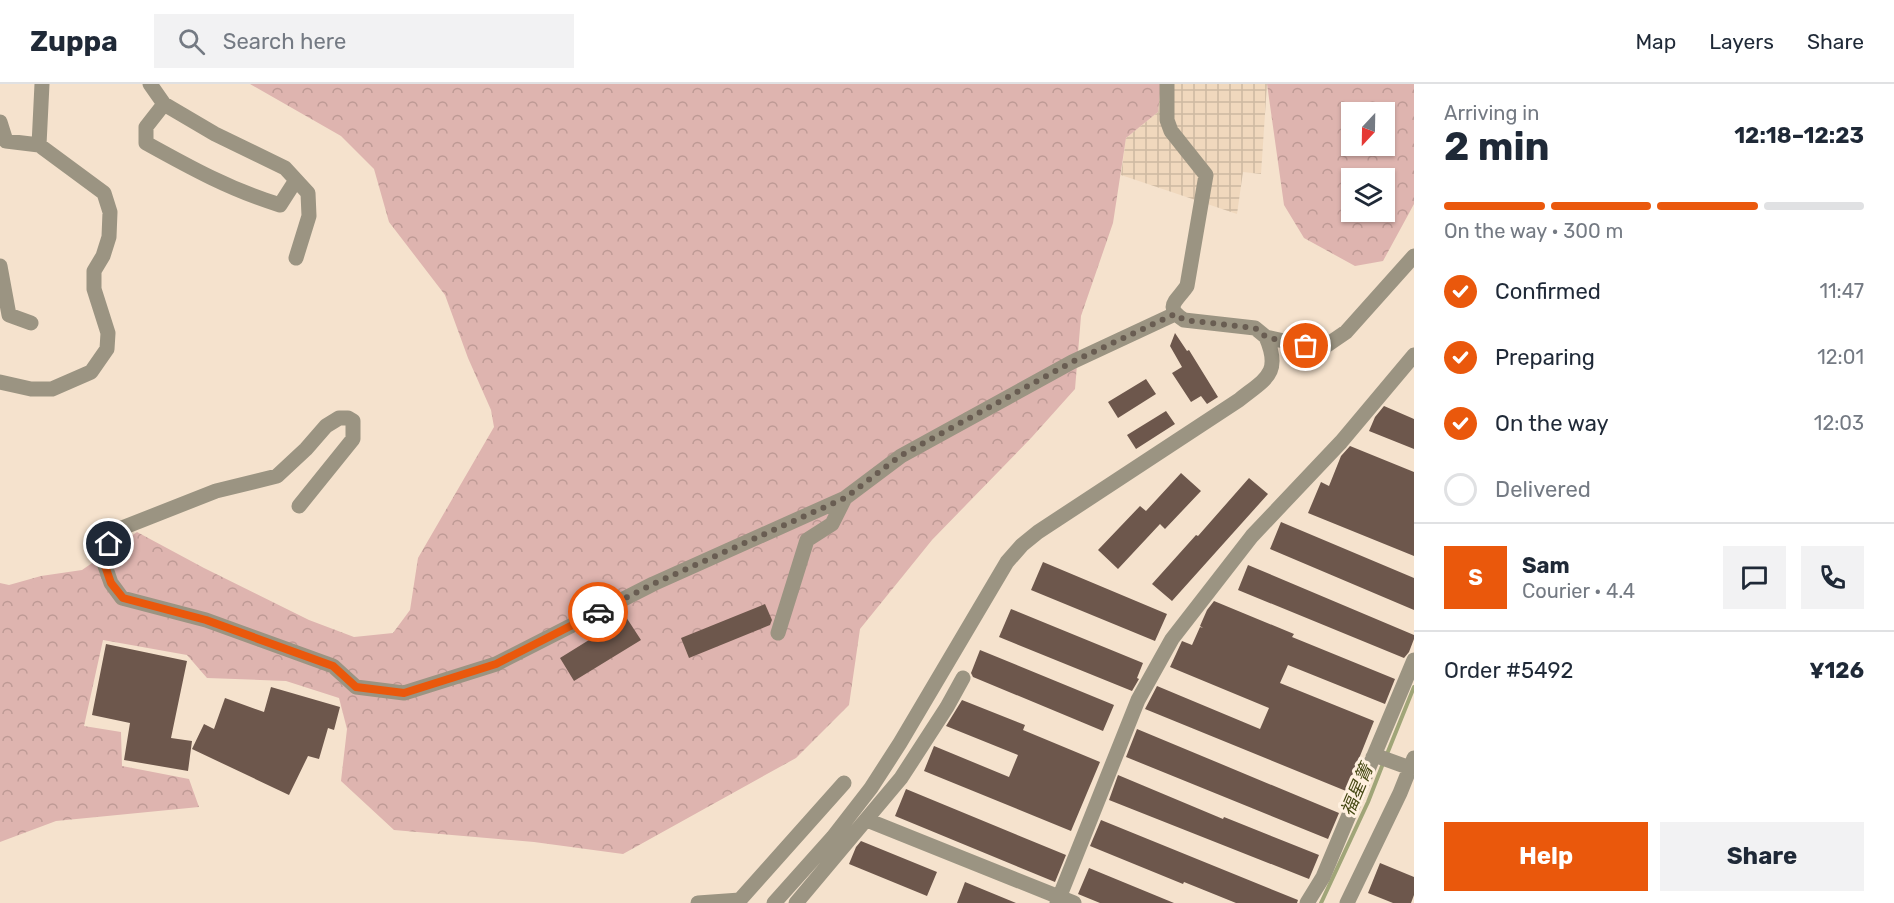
<!DOCTYPE html>
<meta charset="utf-8">
<style>
:root{--surface:#fff;--page:#f2f2f3;--text:#1f2937;--muted:#747a83;--line:#e0e1e3;--accent:#ea580c}
body{margin:0;font-family:Rubik,"Noto Sans SC",sans-serif;background:var(--page);color:var(--text);height:100vh;display:flex;flex-direction:column;font-size:22px;white-space:nowrap}
*{box-sizing:border-box;margin:0}
p{font-size:20px;color:var(--muted)}
.icon{flex:none;width:33px;height:33px;fill:none;stroke:currentColor;stroke-width:2;stroke-linecap:round;stroke-linejoin:round}
.map{position:relative;flex:1;overflow:hidden}
.side{display:flex;flex-direction:column;background:var(--surface);width:480px}
.side>*{flex:none}
.needle{width:39px;rotate:202deg}
.controls{position:absolute;left:1341px;top:18px;display:grid;gap:12px}
.controls a{display:grid;place-items:center;width:54px;height:54px;border-radius:0px;background:var(--surface);box-shadow:0 2px 4px #0004;font-size:30px}
.pin{position:absolute;display:grid;place-items:center;width:51px;height:51px;color:#fff;margin:-26px;border:3px solid #fff;border-radius:50%;box-shadow:0 2px 6px #0007}
.courier{position:absolute;display:grid;place-items:center;width:60px;height:60px;margin:-30px;border:4px solid #ea580c;border-radius:50%;background:#fff;color:#222;box-shadow:0 2px 8px #0007}
.head em{font-style:normal;font-weight:700}
.head div{display:flex;flex-direction:column-reverse}
.head{display:flex;align-items:center;justify-content:space-between;height:102px;padding:0 30px}
h1{font-size:39px;font-weight:700;line-height:45px}
.bar{display:grid;grid-template-columns:repeat(4,1fr);gap:9px 6px;align-content:center;height:72px;padding:0 30px}
.bar i{height:8px;border-radius:4px;background:var(--line)}
.bar .on{background:var(--accent)}
.bar p{grid-column:span 4}
.line{display:flex;align-items:center;gap:15px;padding:0 30px;border-top:2px solid var(--line)}
.line div{flex:1}
.round{display:grid;place-items:center;flex:none;width:63px;height:63px;border-radius:0px;background:var(--page)}
ol{padding:0 30px;list-style:none}
li{display:flex;align-items:center;gap:18px;height:66px}
li p{margin-inline-start:auto}
li .icon{padding:6px;border-radius:50%;background:var(--accent);color:#fff;stroke-width:4}
li:last-child{color:var(--muted)}
li i{width:33px;height:33px;border:3px solid var(--line);border-radius:50%}
.button{display:flex;gap:12px;margin-top:auto;padding:12px 30px}
.button a{flex:1;height:69px;border-radius:0px;background:var(--accent);color:#fff;font-size:24px;font-weight:700;line-height:69px;text-align:center}
.button a+a{background:var(--page);color:var(--text)}
header{display:flex;align-items:center;gap:36px;box-sizing:border-box;height:84px;padding:0 30px;background:var(--surface);border-bottom:2px solid var(--line)}
header strong{font-size:28px}
nav{display:flex;gap:33px;margin-inline-start:auto;font-size:21px}
.search{width:420px;height:54px;background:var(--page);display:flex;align-items:center;gap:15px;box-sizing:border-box;padding:0 21px;border-radius:0px;color:var(--muted);font-size:22px}
main{display:flex;flex:1;min-height:0}
.map>svg:first-child{display:block}
.industrial{fill:url(#industrial-grid)}
.forest{fill:url(#forest-crowns);fill-rule:evenodd}
.lines{fill:none;stroke-linecap:round;stroke-linejoin:round}
.stream{stroke:#a0a578;stroke-width:4}
.building{fill:#6d574c}
.minor{stroke:#9b9482;stroke-width:15}
.done{stroke:#695d52;stroke-width:6;stroke-dasharray:0 10.8}
.route{stroke:#ea580c;stroke-width:8}
.labels{text-anchor:middle;stroke-width:6;stroke-linejoin:round;paint-order:stroke}
.water-label{font-size:18px;font-style:italic;fill:#454813;stroke:#fff0df}
</style>
<header>
<strong>Zuppa</strong>
<div class="search"><svg class="icon" aria-label="search" viewBox="0 0 24 24"><circle cx="10" cy="10" r="6"/><path d="M15 15l6 6"/></svg>Search here</div>
<nav><a>Map</a><a>Layers</a><a>Share</a></nav>
</header>
<main>
<div class="map">
<svg width="1414" height="819" viewBox="0 0 1414 819">
<defs>
<pattern id="industrial-grid" width="8" height="8" patternUnits="userSpaceOnUse" patternTransform="scale(1.5)"><rect width="8" height="8" fill="#f0d8bd"/><path d="M0 4h8M4 0v8" fill="none" stroke="#cdb9a1"/></pattern>
<pattern id="forest-crowns" width="20" height="18" patternUnits="userSpaceOnUse" patternTransform="scale(1.5)"><rect width="20" height="18" fill="#deb4af"/><path d="M2 6a3 3 0 1 1 6 0M12 15a3 3 0 1 1 6 0" fill="none" stroke="#be9a95"/></pattern>
</defs>
<rect width="100%" height="100%" fill="#f5e2cd"/>
<!-- industrial -->
<path class="industrial" d="M1161,0H1267L1261,90L1243,88L1237,130L1121,91L1126,54L1158,28Z"/>
<!-- forest -->
<path class="forest" d="M250,0H1161L1158,28L1126,54L1113,139L1081,232L1075,305L1032,353L932,456L860,545L849,621L796,674L623,770L534,758L394,746L341,697L347,645L339,614L286,597L207,594L187,571L103,556L84,642L121,648L122,682L189,695L199,723L56,737L0,758V499L9,501L41,492L82,486L137,448L204,484L309,536L354,553L393,549L410,526L418,474L494,343L491,326L468,274L445,211L389,138L374,85L341,52Z
M1267,0H1414V120L1383,177L1355,182L1304,154L1284,121ZM1352,28H1384V62H1352ZM1352,94H1384V128H1352Z"/>
<g class="lines">
<!-- stream -->
<path class="stream" d="M1387,670L1414,603
M1321,819L1368,718L1384,677"/>
</g>
<!-- building -->
<path class="building" d="M1175,249L1187,267L1189,266L1218,313L1207,320L1201,312L1191,318L1172,289L1182,283L1170,262Z
M1146,295L1156,310L1118,334L1108,318Z
M1384,322L1414,335V365L1369,347L1375,333Z
M1166,327L1175,340L1136,365L1127,351Z
M1350,362L1414,388V472L1308,429L1321,398L1329,402L1341,372Z
M1181,389L1201,407L1165,445L1160,440L1118,485L1098,466L1140,422L1146,427Z
M1249,394L1268,410L1172,517L1152,500L1196,451L1198,452Z
M1281,438L1414,494V526L1270,465Z
M1043,478L1167,530L1155,557L1031,506Z
M1248,481L1414,551V555L1409,568L1404,574L1238,506Z
M1214,517L1294,550L1292,553L1395,595L1385,620L1288,581L1280,599L1374,637L1346,707L1145,625L1157,602L1260,645L1269,624L1170,583L1182,557L1192,561L1200,543L1203,544L1200,542L1207,526Z
M765,520L772,536L770,541L689,574L681,554Z
M1011,525L1143,579L1137,594L1139,595L1132,607L999,553Z
M626,533L641,556L574,597L560,574Z
M106,560L187,577L171,654L192,657L188,687L124,676L130,639L92,631Z
M980,566L1114,621L1103,647L973,593L971,589Z
M271,603L340,623L334,646L328,644L319,675L308,672L289,711L192,665L204,640L214,645L225,614L264,628Z
M962,616L1025,641L1023,646L1100,678L1071,747L924,687L934,662L1009,693L1018,671L946,642Z
M1137,645L1339,729L1328,755L1126,673Z
M1118,691L1223,735L1224,733L1319,771L1309,795L1109,716Z
M906,705L1066,771L1055,798L895,732Z
M1101,736L1298,816L1297,819H1236L1184,798L1183,800L1090,762Z
M861,757L937,788L927,812L849,780L856,763Z
M1380,779L1414,793V811L1411,819H1393L1368,809Z
M1089,784L1174,819H1100L1078,810Z
M965,798L1016,819H957Z"/>
<g class="lines">
<!-- minor -->
<path class="minor" d="M150,0L164,20L215,50L285,84L308,109L309,132L296,174
M1167,0V36L1171,47L1206,91L1187,202C1177,217 1163,223 1184,236L1255,244L1266,253L1306,262L1327,261L1346,248L1414,172
M164,20L146,43V59C191,84 231,106 280,121L296,96
M0,38L6,57L39,61L42,0
M0,182L9,231L31,239
M0,298L31,305H52L91,288L107,265L108,249L94,205V187L103,172L109,153L110,128L104,109L39,61
M299,422L353,355V337L348,334H339L326,342L306,365L277,392L216,407L122,444L109,460L105,472L104,479L111,499L122,514L206,536L333,582L356,603L404,609L496,580L653,500L845,414L901,372L1072,278L1175,230
M778,549L807,456L832,440L845,414
M1373,673L1377,672L1410,684
M867,736L1074,819
M698,819L740,816
M737,819L844,699
M774,819L833,753L871,704L900,659L1007,478L1022,461L1038,448L1239,316C1265,295 1282,290 1266,253
M796,819L901,694L947,623L963,594
M1057,819L1138,616L1172,555L1252,452L1341,358L1414,271
M1307,819L1323,793L1414,576
M1347,819L1400,709L1414,674"/>
</g>
<g class="lines">
<!-- done -->
<path class="done" d="M598,528L653,500L845,414L900,372L1072,278L1175,230L1184,236L1255,244L1266,253L1306,262"/>
<!-- route -->
<path class="route" d="M109,460L104,479L111,499L123,514L206,536L333,582L356,603L404,609L496,580L598,528"/>
</g>
<g class="labels">
<!-- water labels -->
<g class="water-label">
<text transform="translate(1357 706) rotate(-67)" y="6">福星箐</text>
</g>
</g>
</svg>
<div class="controls">
<a><svg class="needle" viewBox="-14 -14 28 28"><path d="M0-13l5 13h-10z" fill="#e53935"/><path d="M0 13l5-13h-10z" fill="#747a83"/></svg></a>
<a><svg class="icon" aria-label="layers" viewBox="0 0 24 24"><path d="M12 4l9 5-9 5-9-5zM3 14l9 5 9-5"/></svg></a>
</div>
<div class="pin" style="left:1306px;top:262px;background:#ea580c"><svg class="icon" aria-label="bag" viewBox="0 0 24 24"><path d="M5 8h14l-1 12H6zM9 8a3 3 0 0 1 6 0"/></svg></div>
<div class="pin" style="left:109px;top:460px;background:#1f2937"><svg class="icon" aria-label="home" viewBox="0 0 24 24"><path d="M3 11l9-7 9 7M6 9v11h12V9"/></svg></div>
<div class="courier" style="left:598px;top:528px"><svg class="icon" aria-label="car" viewBox="0 0 24 24"><path d="M5 17H2v-5l4-1 3-4h7l3 4 3 1v5h-3M9 17h6M6 11h13"/><circle cx="7" cy="17" r="2"/><circle cx="17" cy="17" r="2"/></svg></div>
</div>
<section class="side">
<div class="head"><div><h1>2 min</h1><p>Arriving in</p></div><em>12:18–12:23</em></div>
<div class="bar"><i class="on"></i><i class="on"></i><i class="on"></i><i></i><p>On the way · 300 m</p></div>
<ol>
<li><svg class="icon" aria-label="check" viewBox="0 0 24 24"><path d="M5 12l5 5 9-10"/></svg>Confirmed<p>11:47</p></li>
<li><svg class="icon" aria-label="check" viewBox="0 0 24 24"><path d="M5 12l5 5 9-10"/></svg>Preparing<p>12:01</p></li>
<li><svg class="icon" aria-label="check" viewBox="0 0 24 24"><path d="M5 12l5 5 9-10"/></svg>On the way<p>12:03</p></li>
<li><i></i>Delivered</li>
</ol>
<div class="line" style="height:108px"><b class="round" style="background:var(--accent);color:#fff">S</b><div><b>Sam</b><p>Courier · 4.4</p></div><a class="round"><svg class="icon" aria-label="chat" viewBox="0 0 24 24"><path d="M4 5h16v11H9l-5 4z"/></svg></a><a class="round"><svg class="icon" aria-label="phone" viewBox="0 0 24 24"><path d="M5 4h4l2 5-3 2q2 4 5 5l2-3 5 2v4C11 20 4 13 5 4z"/></svg></a></div>
<div class="line" style="height:78px"><div>Order #5492</div><b>¥126</b></div>
<div class="button"><a>Help</a><a>Share</a></div>
</section>
</main>
